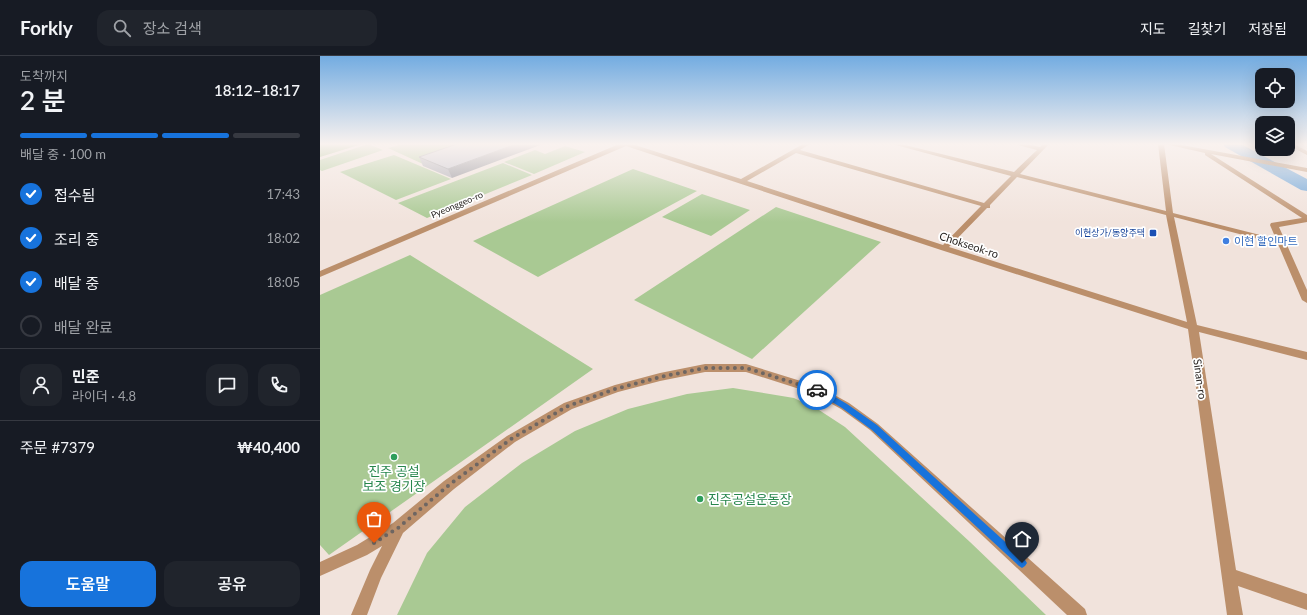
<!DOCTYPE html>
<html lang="ko">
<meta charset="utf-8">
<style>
:root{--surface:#171b24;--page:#20242c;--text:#f1f3f6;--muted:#9ea1a6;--line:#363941;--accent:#1773dc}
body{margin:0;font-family:Lato,"Noto Sans KR",sans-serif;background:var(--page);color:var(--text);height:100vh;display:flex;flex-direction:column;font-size:15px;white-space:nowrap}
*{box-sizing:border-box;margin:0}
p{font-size:13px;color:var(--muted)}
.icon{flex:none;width:22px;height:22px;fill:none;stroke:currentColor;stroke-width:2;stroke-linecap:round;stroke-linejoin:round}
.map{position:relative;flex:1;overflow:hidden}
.panel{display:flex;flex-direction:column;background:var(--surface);width:320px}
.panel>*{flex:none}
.tools{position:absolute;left:935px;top:12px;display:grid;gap:8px}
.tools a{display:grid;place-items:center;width:40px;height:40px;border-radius:8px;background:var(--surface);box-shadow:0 4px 16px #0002;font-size:20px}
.pin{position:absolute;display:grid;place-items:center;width:34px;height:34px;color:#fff;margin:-41px -17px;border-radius:50% 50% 50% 0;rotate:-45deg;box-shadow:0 0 4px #0007}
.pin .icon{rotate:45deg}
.courier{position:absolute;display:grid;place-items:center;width:40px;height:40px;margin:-20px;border:3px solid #1773dc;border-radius:50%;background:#fff;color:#222;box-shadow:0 1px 5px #0007}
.summary em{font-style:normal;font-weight:600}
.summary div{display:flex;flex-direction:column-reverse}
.summary{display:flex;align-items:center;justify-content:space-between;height:68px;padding:0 20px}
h1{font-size:26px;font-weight:600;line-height:30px}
.bar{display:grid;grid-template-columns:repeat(4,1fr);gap:6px 4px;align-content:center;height:48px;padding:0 20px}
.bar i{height:5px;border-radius:3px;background:var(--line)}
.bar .selected{background:var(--accent)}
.bar p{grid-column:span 4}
.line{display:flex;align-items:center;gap:10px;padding:0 20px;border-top:1px solid var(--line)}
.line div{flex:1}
.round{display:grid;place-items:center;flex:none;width:42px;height:42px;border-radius:12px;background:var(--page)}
ol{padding:0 20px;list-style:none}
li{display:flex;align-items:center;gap:12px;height:44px}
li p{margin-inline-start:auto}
li .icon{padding:4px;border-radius:50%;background:var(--accent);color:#fff;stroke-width:4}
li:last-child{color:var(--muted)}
li i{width:22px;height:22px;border:2px solid var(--line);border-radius:50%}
.button{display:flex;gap:8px;margin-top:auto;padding:8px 20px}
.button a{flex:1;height:46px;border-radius:12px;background:var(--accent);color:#fff;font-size:16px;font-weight:600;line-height:46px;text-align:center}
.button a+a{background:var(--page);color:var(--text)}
header{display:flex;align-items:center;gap:24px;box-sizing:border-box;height:56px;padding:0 20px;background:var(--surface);border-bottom:1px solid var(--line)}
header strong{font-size:19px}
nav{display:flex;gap:22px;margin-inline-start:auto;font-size:14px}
.search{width:280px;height:36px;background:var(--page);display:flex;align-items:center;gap:10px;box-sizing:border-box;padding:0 14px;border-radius:12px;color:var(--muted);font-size:15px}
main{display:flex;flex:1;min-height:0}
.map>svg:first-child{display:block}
.green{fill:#a9c993}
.forest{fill:#8db471}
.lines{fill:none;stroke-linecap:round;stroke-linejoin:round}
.river{fill:#65a0d7;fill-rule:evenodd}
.minor{fill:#bb8f6b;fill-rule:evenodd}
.wall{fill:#a3a4af}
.shaded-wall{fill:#85868f}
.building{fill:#bebfcc;stroke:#85868f}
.route{fill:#1773dc}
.done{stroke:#6e6662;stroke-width:4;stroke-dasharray:0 7.2}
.transit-dot{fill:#1a4fb4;stroke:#fff;stroke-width:1.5}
.shop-dot{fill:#3f7fe0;stroke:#fff;stroke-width:1.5}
.leisure-dot{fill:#2e9e5b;stroke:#fff;stroke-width:1.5}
.labels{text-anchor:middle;stroke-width:3.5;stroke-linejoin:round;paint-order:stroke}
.far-street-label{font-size:9px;fill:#282320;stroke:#fff}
.far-transit-label{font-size:9px;fill:#164399;stroke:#fff;text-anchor:end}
.shop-label{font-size:11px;fill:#366cbe;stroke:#fff;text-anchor:start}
.street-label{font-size:11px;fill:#282320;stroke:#fff}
.near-leisure-label{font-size:13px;fill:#27864d;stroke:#fff}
</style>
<header>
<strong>Forkly</strong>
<div class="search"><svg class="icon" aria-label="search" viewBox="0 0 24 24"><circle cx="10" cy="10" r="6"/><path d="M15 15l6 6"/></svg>장소 검색</div>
<nav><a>지도</a><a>길찾기</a><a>저장됨</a></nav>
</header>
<main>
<section class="panel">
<div class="summary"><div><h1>2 분</h1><p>도착까지</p></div><em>18:12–18:17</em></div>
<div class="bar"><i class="selected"></i><i class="selected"></i><i class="selected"></i><i></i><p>배달 중 · 100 m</p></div>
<ol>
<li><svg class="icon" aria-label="check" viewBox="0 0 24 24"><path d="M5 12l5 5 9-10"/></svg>접수됨<p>17:43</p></li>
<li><svg class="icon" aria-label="check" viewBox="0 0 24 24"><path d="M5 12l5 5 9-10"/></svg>조리 중<p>18:02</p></li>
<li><svg class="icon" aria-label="check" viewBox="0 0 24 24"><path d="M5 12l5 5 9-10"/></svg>배달 중<p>18:05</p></li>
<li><i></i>배달 완료</li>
</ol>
<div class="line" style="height:72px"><a class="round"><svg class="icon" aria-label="person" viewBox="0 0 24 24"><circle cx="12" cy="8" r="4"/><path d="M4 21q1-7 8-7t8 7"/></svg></a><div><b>민준</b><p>라이더 · 4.8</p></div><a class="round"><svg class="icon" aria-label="chat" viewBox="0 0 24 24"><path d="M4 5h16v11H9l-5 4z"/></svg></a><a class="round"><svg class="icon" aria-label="phone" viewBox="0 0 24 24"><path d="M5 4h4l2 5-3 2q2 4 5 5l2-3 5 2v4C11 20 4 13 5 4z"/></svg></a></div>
<div class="line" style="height:52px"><div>주문 #7379</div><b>₩40,400</b></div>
<div class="button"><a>도움말</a><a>공유</a></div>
</section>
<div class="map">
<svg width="987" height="559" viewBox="0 0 987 559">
<rect width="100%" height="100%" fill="#f1e3dc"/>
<!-- green -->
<path class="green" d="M48,88L63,94L2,115L0,114V104Z
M83,88H143L103,108L68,92Z
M245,90L265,96L214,118L184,106L215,94L225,98Z
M74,99L131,123L76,144L20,116Z
M183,107L212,119L107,162L78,147Z
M313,113L377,135L218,221L153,185Z
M382,138L430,154L391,180L342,161Z
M456,151L561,186L432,303L314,244Z
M90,199L273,313L9,499L0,489V239Z
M413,332L474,342L499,354L525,371L650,486L726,559H77L107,497L145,451L202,407L255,375L308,353L367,338Z"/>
<!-- forest -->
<path class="forest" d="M0,88H42L0,101Z"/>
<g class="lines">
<!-- river -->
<path class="river" d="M903,88H921L987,123V135L981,134L905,91Z"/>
<!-- minor -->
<path class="minor" d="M299,88H312L421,123L483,88H490L480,94L664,147L691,120L572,88H581L694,116L717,94L698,89L697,88H707L720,91L723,88H729L700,118L846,155L838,88H844L853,157L956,183L950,169L951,167L982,162L885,99V97L845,88H856L987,112V116L891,98L987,159V166L959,171L987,234V247L982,244L958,188L854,161L877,269L987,296V304L879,276L916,514L987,538V554L918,530L923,559H907L868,273L621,194L306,90L0,221V215ZM476,97L661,150L623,189L427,125ZM697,121L846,159L867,266L629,191L667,152H670V149Z
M968,88H974L987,95V99L968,89Z
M385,308H426L500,331L529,347L558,368L765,553L767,559H747L550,374L521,353L492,337L426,316H385L340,325L298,336L252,353L195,386L134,433L83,477L61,522L47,559H31L50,514L62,490L47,499L0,520V506L37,489L73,467L124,425L187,380L244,347L295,329L340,317Z"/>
</g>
<!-- wall -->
<path class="wall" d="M137,88L132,122L103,110L99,101Z
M934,88H942V89L935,90Z"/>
<!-- shaded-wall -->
<path class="shaded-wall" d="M196,88H223L132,122L128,113Z"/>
<!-- building -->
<path class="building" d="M137,88H196L128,113L99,101Z"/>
<!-- sky -->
<linearGradient id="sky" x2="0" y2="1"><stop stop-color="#73ace1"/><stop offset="0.53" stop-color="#f9f2ef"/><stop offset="1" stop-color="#f9f2ef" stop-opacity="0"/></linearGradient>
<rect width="987" height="166" fill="url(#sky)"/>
<!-- route -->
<path class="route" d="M495,332H500L527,348L557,369L705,504L707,507L705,510L702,512L699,510L552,374L522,352L495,336Z"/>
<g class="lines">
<!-- done -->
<path class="done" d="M54,487L78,472L129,429L191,383L248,350L295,333L340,321L385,312H426L497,334"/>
</g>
<!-- markers -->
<rect class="transit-dot" x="829" y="173" width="8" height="8" rx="2"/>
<circle class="shop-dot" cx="906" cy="185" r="4"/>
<g class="leisure-dot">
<circle cx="74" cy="401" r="4"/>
<circle cx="380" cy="443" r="4"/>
</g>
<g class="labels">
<!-- far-street labels -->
<g class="far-street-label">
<text transform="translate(137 149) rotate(-23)" y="3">Pyeonggeo-ro</text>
</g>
<!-- far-transit labels -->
<g class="far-transit-label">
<text x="825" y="180">이현상가/동양주택</text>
</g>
<!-- shop labels -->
<g class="shop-label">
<text x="914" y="189">이현 할인마트</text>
</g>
<!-- street labels -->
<g class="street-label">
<text transform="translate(649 189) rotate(18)" y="4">Chokseok-ro</text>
<text transform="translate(880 323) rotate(82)" y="4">Sinan-ro</text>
</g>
<!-- near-leisure labels -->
<g class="near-leisure-label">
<text x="74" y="420">진주 공설<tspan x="74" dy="15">보조 경기장</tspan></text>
<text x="388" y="448" text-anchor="start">진주공설운동장</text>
</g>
</g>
</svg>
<div class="tools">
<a><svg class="icon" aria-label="locate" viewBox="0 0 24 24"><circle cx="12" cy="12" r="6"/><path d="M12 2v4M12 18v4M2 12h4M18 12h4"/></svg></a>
<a><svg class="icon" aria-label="layers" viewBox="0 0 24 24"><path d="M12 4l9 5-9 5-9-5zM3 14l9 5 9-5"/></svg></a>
</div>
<div class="pin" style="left:54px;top:487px;background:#ea580c"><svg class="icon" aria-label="bag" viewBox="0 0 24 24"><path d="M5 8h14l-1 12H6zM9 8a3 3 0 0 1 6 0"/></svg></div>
<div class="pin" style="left:702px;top:507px;background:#1f2937"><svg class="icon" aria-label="home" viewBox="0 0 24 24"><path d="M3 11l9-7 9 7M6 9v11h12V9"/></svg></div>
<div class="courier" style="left:497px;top:334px"><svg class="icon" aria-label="car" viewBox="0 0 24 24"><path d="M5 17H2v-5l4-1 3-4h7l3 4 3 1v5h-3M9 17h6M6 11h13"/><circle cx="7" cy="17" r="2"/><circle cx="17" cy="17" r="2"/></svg></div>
</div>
</main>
